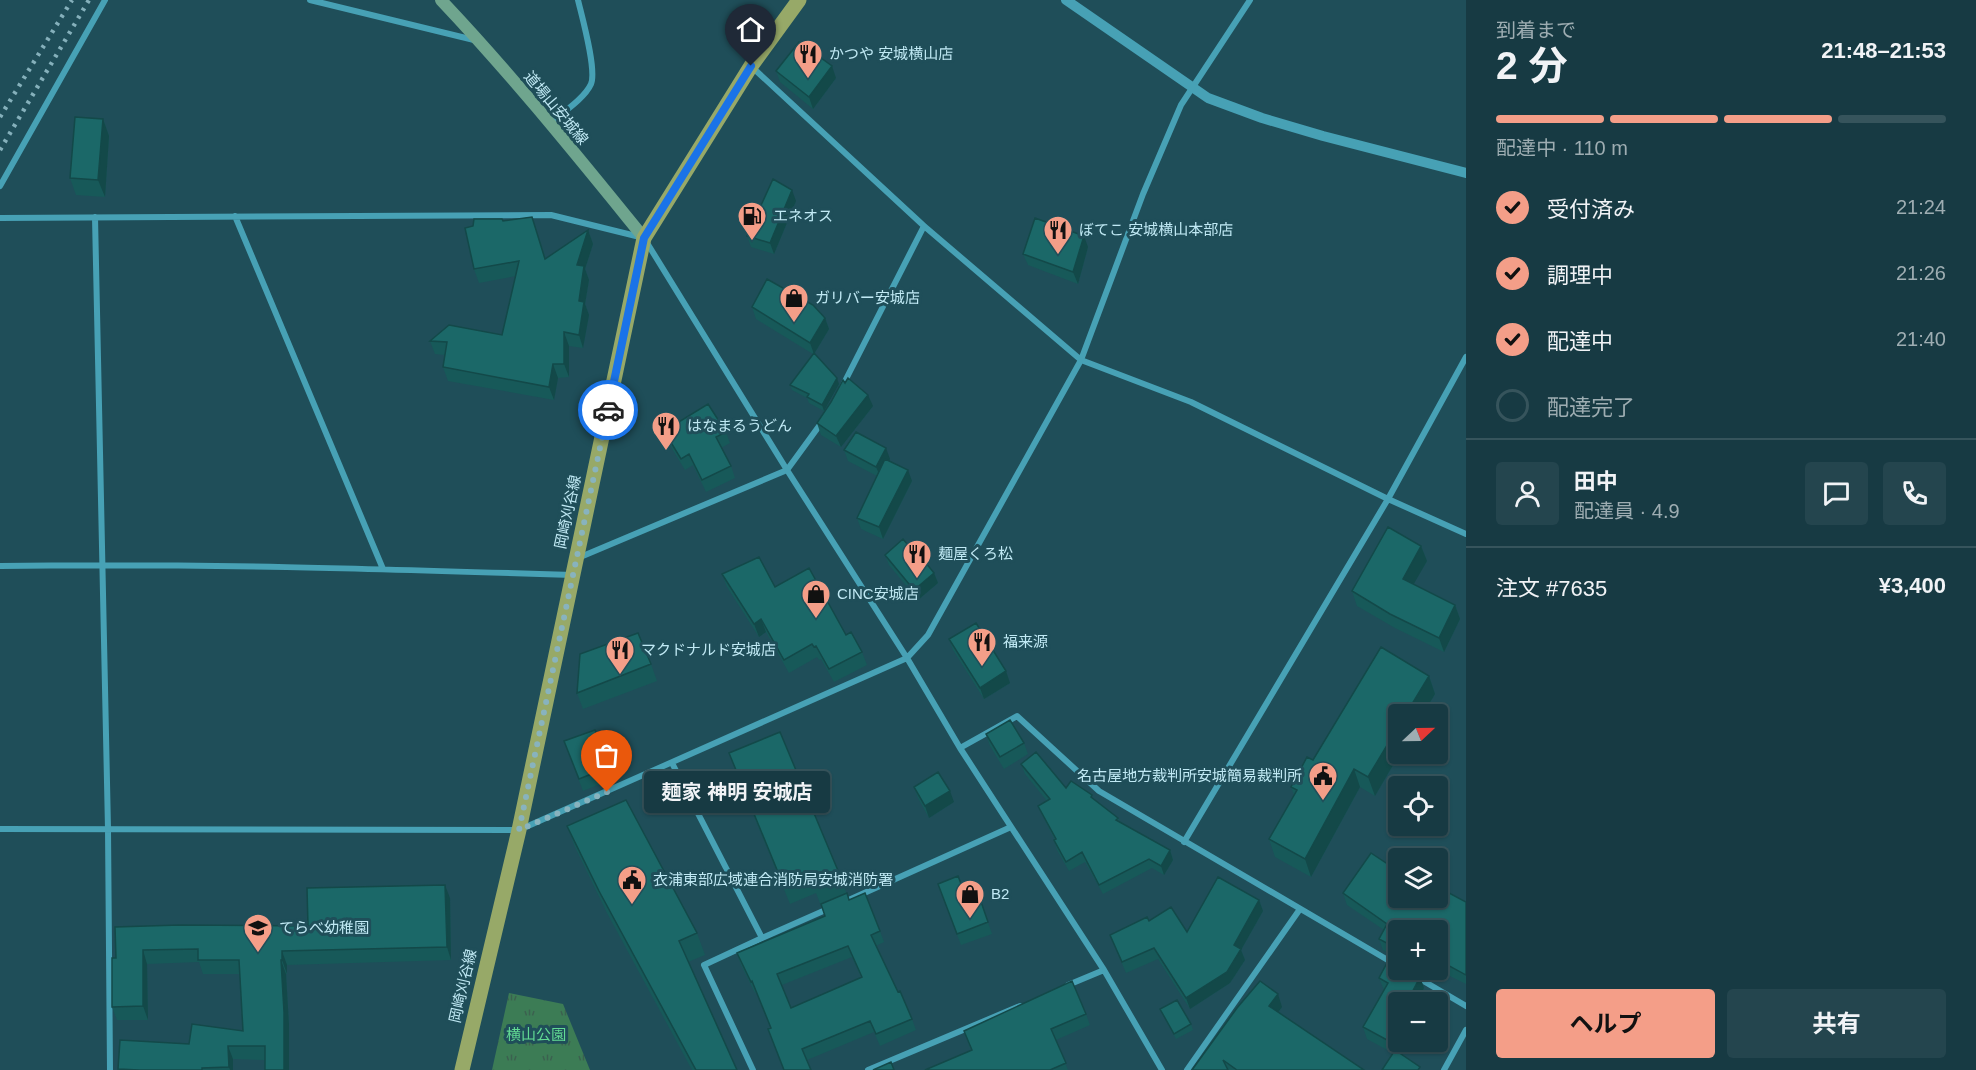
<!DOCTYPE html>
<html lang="ja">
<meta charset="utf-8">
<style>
:root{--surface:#173a43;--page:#24454e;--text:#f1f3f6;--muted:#9eadb2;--line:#36545c;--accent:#f49e88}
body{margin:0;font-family:Helvetica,"Noto Sans JP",sans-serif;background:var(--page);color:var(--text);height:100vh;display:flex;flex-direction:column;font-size:22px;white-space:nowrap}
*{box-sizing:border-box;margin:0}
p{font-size:20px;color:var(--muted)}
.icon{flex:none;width:33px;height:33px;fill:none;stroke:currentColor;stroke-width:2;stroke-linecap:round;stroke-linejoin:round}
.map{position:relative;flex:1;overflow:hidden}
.details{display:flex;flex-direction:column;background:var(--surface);width:510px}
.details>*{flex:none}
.needle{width:39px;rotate:68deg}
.buttons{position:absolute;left:1388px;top:704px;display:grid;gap:12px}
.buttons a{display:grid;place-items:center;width:60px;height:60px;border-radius:6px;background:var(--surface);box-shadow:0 2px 4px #0004,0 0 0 2px var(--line);font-size:30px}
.pin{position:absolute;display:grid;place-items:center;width:51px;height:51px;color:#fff;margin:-62px -26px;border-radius:50% 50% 50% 0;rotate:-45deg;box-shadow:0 0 6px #0007}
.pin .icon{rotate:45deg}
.courier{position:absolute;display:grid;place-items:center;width:60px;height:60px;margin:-30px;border:4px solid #1a73e8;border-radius:50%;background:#fff;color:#222;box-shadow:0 2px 8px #0007}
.bubble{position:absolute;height:42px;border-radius:6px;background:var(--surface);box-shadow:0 2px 4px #0004,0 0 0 2px var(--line);font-size:20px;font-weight:700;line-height:42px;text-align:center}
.head em{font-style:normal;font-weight:700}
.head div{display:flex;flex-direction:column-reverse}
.head{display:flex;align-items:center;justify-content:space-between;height:102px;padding:0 30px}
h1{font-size:39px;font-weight:700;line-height:45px}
.bar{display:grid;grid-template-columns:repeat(4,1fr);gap:9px 6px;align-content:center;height:72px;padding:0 30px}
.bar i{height:8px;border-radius:4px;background:var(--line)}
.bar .selected{background:var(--accent)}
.bar p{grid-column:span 4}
.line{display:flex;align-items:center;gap:15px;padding:0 30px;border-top:2px solid var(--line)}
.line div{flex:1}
.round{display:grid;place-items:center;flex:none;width:63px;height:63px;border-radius:6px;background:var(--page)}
ol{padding:0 30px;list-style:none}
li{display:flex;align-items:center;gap:18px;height:66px}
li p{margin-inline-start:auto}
li .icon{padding:6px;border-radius:50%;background:var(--accent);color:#111;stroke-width:4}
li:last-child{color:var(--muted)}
li i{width:33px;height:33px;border:3px solid var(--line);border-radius:50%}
.primary-button{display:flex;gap:12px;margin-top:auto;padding:12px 30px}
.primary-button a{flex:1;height:69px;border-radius:6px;background:var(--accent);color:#111;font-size:24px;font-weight:700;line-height:69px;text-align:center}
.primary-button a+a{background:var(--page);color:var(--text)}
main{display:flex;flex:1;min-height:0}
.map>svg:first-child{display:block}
.grass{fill:url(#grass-tufts)}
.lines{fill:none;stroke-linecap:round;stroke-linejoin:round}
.minor{stroke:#47a1b5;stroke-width:6}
.tertiary{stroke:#47a1b5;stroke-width:10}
.secondary{stroke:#6fa58e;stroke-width:12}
.primary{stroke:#97a968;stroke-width:15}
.rail{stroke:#85b0bb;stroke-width:4.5;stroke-dasharray:3 6;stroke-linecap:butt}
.wall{fill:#175959;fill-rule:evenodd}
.shaded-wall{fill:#134949}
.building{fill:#1b6868;stroke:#134949;stroke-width:1.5;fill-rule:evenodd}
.done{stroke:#88b3be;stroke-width:6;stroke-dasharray:0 10.8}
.route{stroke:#1a73e8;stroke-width:8}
.labels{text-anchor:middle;stroke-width:6;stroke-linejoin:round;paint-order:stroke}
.poi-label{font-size:15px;fill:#c0e9f4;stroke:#1f4e59;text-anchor:start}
.street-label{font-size:15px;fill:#c0e9f4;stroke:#1f4e59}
.park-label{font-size:15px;fill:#62da93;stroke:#1f4e59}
</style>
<main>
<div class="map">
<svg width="1466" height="1070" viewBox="0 0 1466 1070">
<defs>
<pattern id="grass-tufts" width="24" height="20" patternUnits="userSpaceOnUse" patternTransform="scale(1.5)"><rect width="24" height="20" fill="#3c7c55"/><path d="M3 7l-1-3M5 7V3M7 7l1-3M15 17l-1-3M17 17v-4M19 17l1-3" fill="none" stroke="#3b614f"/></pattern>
</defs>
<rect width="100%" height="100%" fill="#1f4e59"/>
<!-- grass -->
<path class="grass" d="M509,993L563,1004L590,1070H492Z"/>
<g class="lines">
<!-- minor -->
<path class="minor" d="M310,0L474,40
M752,67L924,226L1081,360L1191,402L1388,499L1466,534
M550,123C562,113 585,98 591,84C597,70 582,17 578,0
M0,186L105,0
M235,216L383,569
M95,217L108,829L110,1070
M0,218L551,215L644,238L787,470L907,658L960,748L1104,970L1162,1070
M842,387L924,226
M578,558L787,470L822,422
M0,566C191,563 382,569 573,575
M960,748L1017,716L1099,791L1398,966
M672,763L762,938L704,965L753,1070
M0,829L519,830L907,658L928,635L1081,360L1143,194L1181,105L1250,0
M1184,842L1388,499L1466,357
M842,903L1011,827
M762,938L830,908
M1403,969L1466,1006
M1068,985L1104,970
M868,1070L1020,1006
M1187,1070L1300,909
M1444,1070L1466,1030"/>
<!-- tertiary -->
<path class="tertiary" d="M1066,0L1208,98L1262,118L1323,136L1466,173"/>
<!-- secondary -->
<path class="secondary" d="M441,0C513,76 578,157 644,238"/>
<!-- primary -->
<path class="primary" d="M462,1070L519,830L644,238L751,66L799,0"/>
<!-- rail -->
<path class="rail" d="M0,117L72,0
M0,150L89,0"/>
</g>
<!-- wall -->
<path class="wall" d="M776,71L836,78L813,109L780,82Z
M103,119L109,136L105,197L76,195L70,178Z
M796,201L774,254L751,247L747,236Z
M532,217L546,259L588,230L593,244L585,269L589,280L585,304L589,315L583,348L569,346V377L558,378L554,400L448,381L443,367L445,355L435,354L430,341L502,335L516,276L479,283L474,269L503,221Z
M1088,247L1078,284L1028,265L1023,254Z
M752,307L825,318L829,329L814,354L839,384L824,411L809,403L807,398L792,390L790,385L813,354L756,319Z
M873,406L841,447L821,435L817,423Z
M664,431L726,432L730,443L721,448L731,466L735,478L706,492L693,465L685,470L668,442Z
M844,450L890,459L889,461L912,481L883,539L861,529L857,518L877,476L848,461Z
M1421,546L1427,561L1413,584L1455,605L1460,619L1444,652L1395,628L1357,606L1352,591Z
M885,555L934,573L938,583L918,600L889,565Z
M722,574L775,587L846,635L862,652L867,665L834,682L821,659L819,660L817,657L789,673L766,632L759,637L727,587Z
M949,639L1010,683L984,699L953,650Z
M1381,647L1429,676L1435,694L1423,714H1398V753H1400L1375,796L1360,787L1311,877L1275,857L1269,839L1294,795L1291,787L1307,757L1313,760Z
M651,664L657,681L583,709L577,693Z
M595,730L613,779L583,791L564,741Z
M986,734L1024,743L1028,754L1004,769L990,746Z
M729,753L839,873L849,900L880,931L884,942L876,946L898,992L912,1019L916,1030L880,1046L874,1032L807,1060L811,1070H784L768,1029L771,1028L756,992L755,993L741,965L737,953L825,916L816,893L790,904L737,775ZM852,957L861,977L791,1008L782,985Z
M1021,764L1066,788L1094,799L1118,818L1120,822L1170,850L1173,860L1164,875L1152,868L1103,894L1085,862L1069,871L1057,850L1054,840H1055L1042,815L1038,806L1047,801L1025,774Z
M914,787L954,802L929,818L918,798Z
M567,826L697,933L705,955L688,962L737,1070H692L607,913L575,847Z
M938,884L965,894L979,896L992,934L961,945Z
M1343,893L1466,902V984L1444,973L1440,961L1442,957L1437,954V930H1398V958L1383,950L1379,939L1384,930L1347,905Z
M450,898L451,960L287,965V974H286L289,1025L265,1060L233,1059V1070H119L118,1069L189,1044L243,1031L240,974H203L199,962L147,964L148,1020H117L112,1007L116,958L115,927L308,926Z
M1259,900L1263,911L1241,950L1245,960L1230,983L1190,1009L1158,959L1126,973L1110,935L1149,921L1187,932Z
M1420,977L1424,988L1417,1002H1398L1391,1052L1367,1039L1363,1027L1384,990L1379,978Z
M1282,1007L1279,1012L1364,1070H1192Z
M1160,1009L1191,1024L1193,1030L1176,1039L1163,1015Z
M1086,1014L1090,1025L1056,1040L1068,1070H925L971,1051L964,1031Z"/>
<!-- shaded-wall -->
<path class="shaded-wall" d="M832,66L836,78L813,109L809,97Z
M103,119L109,136L105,197L98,180Z
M792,190L796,201L774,254L770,243Z
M588,230L593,244L585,269L589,280L585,304L589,315L583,348L579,335V301L577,265Z
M1084,236L1088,247L1078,284L1073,272Z
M825,318L829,329L814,354L810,343Z
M564,332L569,346V377L564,364Z
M553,364L558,378L554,400L549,387Z
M837,378L839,384L824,411L822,405Z
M868,395L873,406L841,447L836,436Z
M886,448L890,459L881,478L876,467Z
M908,470L912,481L883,539L879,527Z
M1421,546L1427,561L1408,594L1403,579Z
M934,573L938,583L918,600L914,590Z
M1455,605L1460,619L1444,652L1439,638Z
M761,619L766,632L759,637L754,624Z
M1006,671L1010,683L984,699L980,688Z
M1429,676L1435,694L1423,714H1406Z
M1398,727V753H1400L1375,796L1368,777Z
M1354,769L1360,787L1311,877L1305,859Z
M950,791L954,802L929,818L925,806Z
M1170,850L1173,860L1164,875L1161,866Z
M445,885L450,898L451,960L447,947Z
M1259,900L1263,911L1241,950L1245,960L1230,983L1190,1009L1186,998L1234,945Z
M143,950L147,964L148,1020L143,1006Z
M282,951L287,965V974L282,960Z
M281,960L286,974L289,1025V1070H284Z
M1420,977L1424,988L1417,1002H1407Z
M1278,994L1282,1007L1274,1018L1269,1006Z
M1398,1019V1038L1391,1052L1387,1040Z
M228,1046L233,1059V1070H230L229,1067Z"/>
<!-- building -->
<path class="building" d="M799,42L832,66L809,97L776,71Z
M75,117L103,119L98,180L70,178Z
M773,179L792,190L770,243L747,236Z
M532,217L545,259L588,230L577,265L584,266L579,301L584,302L579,335L564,332V364H553L549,387L443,367L447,342L430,341L449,325L502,335L519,261L474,269L465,228L473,226L474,219H502L503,221Z
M1035,218L1084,236L1073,272L1023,254Z
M767,279L813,305L825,318L810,343L752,307Z
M814,353L837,378L822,405L807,397L809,394L790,385Z
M848,378L868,395L836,436L817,423L831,402L843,380L845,383Z
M708,404L726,432L716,437L731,466L702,480L689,454L681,459L664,431Z
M856,432L886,448L876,467L844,450Z
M885,459L908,470L879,527L857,518Z
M1388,527L1421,546L1403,579L1455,605L1439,638L1390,614L1352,591Z
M903,539L911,549L913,547L934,573L914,590L885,555Z
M759,557L775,587L809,568L846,635L851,632L862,652L829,669L816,646L814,647L812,644L784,660L761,619L754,624L722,574Z
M976,623L1006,671L980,688L949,639Z
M638,633L651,664L577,693L580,654Z
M1381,647L1429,676L1406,714H1398V727L1368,777L1354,769L1305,859L1269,839L1297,790L1291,787L1307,757L1313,760Z
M1010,720L1024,743L1000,757L986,734Z
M595,730L609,767L579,779L564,741Z
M780,732L839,873L813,884L808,871L782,882L729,753Z
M1036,752L1066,788L1071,781L1092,795L1091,797L1118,818L1116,820L1170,850L1161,866L1149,859L1099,885L1082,852L1066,862L1054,840L1056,839L1038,806L1050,799L1021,764Z
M938,772L950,791L925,806L914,787Z
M626,800L697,933L679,941L737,1070H696L599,891L567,826Z
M1371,853L1398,871V897H1437V889L1438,887L1466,902V975L1440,961L1446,950L1437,945V930H1412L1407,927L1406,930H1398V944L1396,948L1379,939L1387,924L1343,893Z
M958,876L965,894L979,896L988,922L957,934L938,884Z
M1218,877L1259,900L1234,945L1241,949L1227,972L1186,998L1154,948L1122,962L1110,935L1147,917L1149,921L1171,907L1187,932Z
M445,885L447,947L282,951V960H281L284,1012V1070H265V1046H228L229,1067L202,1068V1070H139L118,1069L120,1040L189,1044L192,1024L243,1031L239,960H198V949L143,950V1006L112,1007V958H116L115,927L180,925L308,926L307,888Z
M847,893L849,900L865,893L880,931L871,935L898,992L900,991L912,1019L876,1034L870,1021L802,1049L811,1070H784L768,1029L771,1028L752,981L751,982L737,953L825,916L821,904ZM848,946L862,977L791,1008L777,974Z
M1388,961L1398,966V969H1405L1420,977L1407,1002H1398V1019L1387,1040L1363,1027L1388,983L1379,978Z
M1072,981L1086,1014L1051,1029L1066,1063L1050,1070H925L972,1050L964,1031Z
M1260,981L1278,994L1269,1006L1364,1070H1237L1223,1060L1228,1070H1192L1237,1008Z
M1177,1000L1191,1024L1174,1034L1160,1009Z
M1395,1050L1420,1067L1418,1070H1382Z
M891,1062L894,1070H873Z"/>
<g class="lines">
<!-- done -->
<path class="done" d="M607,792L519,830L608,410"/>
<!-- route -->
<path class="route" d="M608,410L644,238L751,66"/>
</g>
<!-- icons -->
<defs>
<g id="restaurant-pin" transform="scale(1.5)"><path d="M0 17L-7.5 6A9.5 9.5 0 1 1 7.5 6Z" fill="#f49e88" stroke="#1f4e59"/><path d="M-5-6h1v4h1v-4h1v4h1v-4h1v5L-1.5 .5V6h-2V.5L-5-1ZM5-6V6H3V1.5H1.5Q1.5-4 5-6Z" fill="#111"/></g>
<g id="fuel-pin" transform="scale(1.5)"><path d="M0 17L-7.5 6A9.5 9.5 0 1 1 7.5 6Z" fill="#f49e88" stroke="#1f4e59"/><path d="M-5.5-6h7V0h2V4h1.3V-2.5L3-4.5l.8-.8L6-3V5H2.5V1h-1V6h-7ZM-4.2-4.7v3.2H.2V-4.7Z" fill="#111"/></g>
<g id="shop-pin" transform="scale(1.5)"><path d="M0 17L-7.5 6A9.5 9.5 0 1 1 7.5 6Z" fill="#f49e88" stroke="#1f4e59"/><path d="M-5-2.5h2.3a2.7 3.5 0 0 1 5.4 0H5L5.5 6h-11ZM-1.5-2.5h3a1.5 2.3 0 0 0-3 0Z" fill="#111"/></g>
<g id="civic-pin" transform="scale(1.5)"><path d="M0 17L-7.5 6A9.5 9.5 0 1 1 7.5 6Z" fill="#f49e88" stroke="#1f4e59"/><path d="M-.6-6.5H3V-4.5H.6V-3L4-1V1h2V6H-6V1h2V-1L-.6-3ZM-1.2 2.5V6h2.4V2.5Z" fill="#111"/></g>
<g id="school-pin" transform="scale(1.5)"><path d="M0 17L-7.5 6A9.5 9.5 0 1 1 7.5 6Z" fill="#f49e88" stroke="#1f4e59"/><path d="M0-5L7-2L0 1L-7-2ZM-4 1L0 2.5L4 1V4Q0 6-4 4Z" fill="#111"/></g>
</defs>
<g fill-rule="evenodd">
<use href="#restaurant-pin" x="808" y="54"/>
<use href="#fuel-pin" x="752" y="216"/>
<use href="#restaurant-pin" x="1058" y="230"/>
<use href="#shop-pin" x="794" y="298"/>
<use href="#restaurant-pin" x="666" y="426"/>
<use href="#restaurant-pin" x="917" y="554"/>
<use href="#shop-pin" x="816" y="594"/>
<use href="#restaurant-pin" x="982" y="642"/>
<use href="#restaurant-pin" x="620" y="650"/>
<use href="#civic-pin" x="1323" y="776"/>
<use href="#civic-pin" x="632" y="880"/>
<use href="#shop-pin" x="970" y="894"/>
<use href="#school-pin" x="258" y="928"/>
</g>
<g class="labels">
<!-- poi labels -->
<g class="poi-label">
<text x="829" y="59">かつや 安城横山店</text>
<text x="773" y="221">エネオス</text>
<text x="1079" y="235">ぼてこ 安城横山本部店</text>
<text x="815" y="303">ガリバー安城店</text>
<text x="687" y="431">はなまるうどん</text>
<text x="938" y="559">麺屋くろ松</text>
<text x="837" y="599">CINC安城店</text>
<text x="1003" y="647">福来源</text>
<text x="641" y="655">マクドナルド安城店</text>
<text x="1302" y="781" text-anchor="end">名古屋地方裁判所安城簡易裁判所</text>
<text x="653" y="885">衣浦東部広域連合消防局安城消防署</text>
<text x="991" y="899">B2</text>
<text x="279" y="933">てらべ幼稚園</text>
</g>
<!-- street labels -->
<g class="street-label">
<text transform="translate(556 108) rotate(50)" y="5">道場山安城線</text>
<text transform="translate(568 512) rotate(-78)" y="5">岡崎刈谷線</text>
<text transform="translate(463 986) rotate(-77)" y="5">岡崎刈谷線</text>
</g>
<!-- park labels -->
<g class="park-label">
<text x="536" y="1040">横山公園</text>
</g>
</g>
</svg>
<div class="buttons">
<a><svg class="needle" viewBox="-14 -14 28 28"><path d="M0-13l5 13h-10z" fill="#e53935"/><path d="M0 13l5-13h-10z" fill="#9eadb2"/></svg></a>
<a><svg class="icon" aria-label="locate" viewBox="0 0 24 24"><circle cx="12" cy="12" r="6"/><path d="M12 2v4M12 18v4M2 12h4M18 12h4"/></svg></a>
<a><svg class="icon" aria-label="layers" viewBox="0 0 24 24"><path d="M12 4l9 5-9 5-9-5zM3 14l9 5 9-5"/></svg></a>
<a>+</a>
<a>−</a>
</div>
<div class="pin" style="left:607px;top:792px;background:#ea580c"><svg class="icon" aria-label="bag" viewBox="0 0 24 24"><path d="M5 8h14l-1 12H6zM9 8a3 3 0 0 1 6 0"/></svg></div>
<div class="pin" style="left:751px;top:66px;background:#1f2937"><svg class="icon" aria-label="home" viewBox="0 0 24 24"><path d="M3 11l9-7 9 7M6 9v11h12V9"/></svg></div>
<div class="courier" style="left:608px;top:410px"><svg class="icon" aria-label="car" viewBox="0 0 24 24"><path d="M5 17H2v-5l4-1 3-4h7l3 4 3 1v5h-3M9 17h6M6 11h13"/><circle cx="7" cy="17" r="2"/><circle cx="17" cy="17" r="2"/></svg></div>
<div class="bubble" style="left:644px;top:771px;width:186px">麺家 神明 安城店</div>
</div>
<section class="details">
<div class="head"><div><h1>2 分</h1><p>到着まで</p></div><em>21:48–21:53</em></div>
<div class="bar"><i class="selected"></i><i class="selected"></i><i class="selected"></i><i></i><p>配達中 · 110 m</p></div>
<ol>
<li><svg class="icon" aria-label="check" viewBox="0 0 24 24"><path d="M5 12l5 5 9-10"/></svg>受付済み<p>21:24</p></li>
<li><svg class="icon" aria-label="check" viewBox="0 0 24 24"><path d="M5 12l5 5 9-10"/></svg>調理中<p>21:26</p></li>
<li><svg class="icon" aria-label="check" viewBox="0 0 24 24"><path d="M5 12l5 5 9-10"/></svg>配達中<p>21:40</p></li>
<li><i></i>配達完了</li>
</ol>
<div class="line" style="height:108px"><a class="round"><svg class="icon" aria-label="person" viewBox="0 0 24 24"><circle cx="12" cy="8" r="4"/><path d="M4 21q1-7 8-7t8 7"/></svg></a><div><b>田中</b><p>配達員 · 4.9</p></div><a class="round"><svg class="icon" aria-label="chat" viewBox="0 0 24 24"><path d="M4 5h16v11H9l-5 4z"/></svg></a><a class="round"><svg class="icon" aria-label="phone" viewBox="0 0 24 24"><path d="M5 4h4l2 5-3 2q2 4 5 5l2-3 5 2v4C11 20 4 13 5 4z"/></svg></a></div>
<div class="line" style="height:78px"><div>注文 #7635</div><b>¥3,400</b></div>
<div class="primary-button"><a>ヘルプ</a><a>共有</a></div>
</section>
</main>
